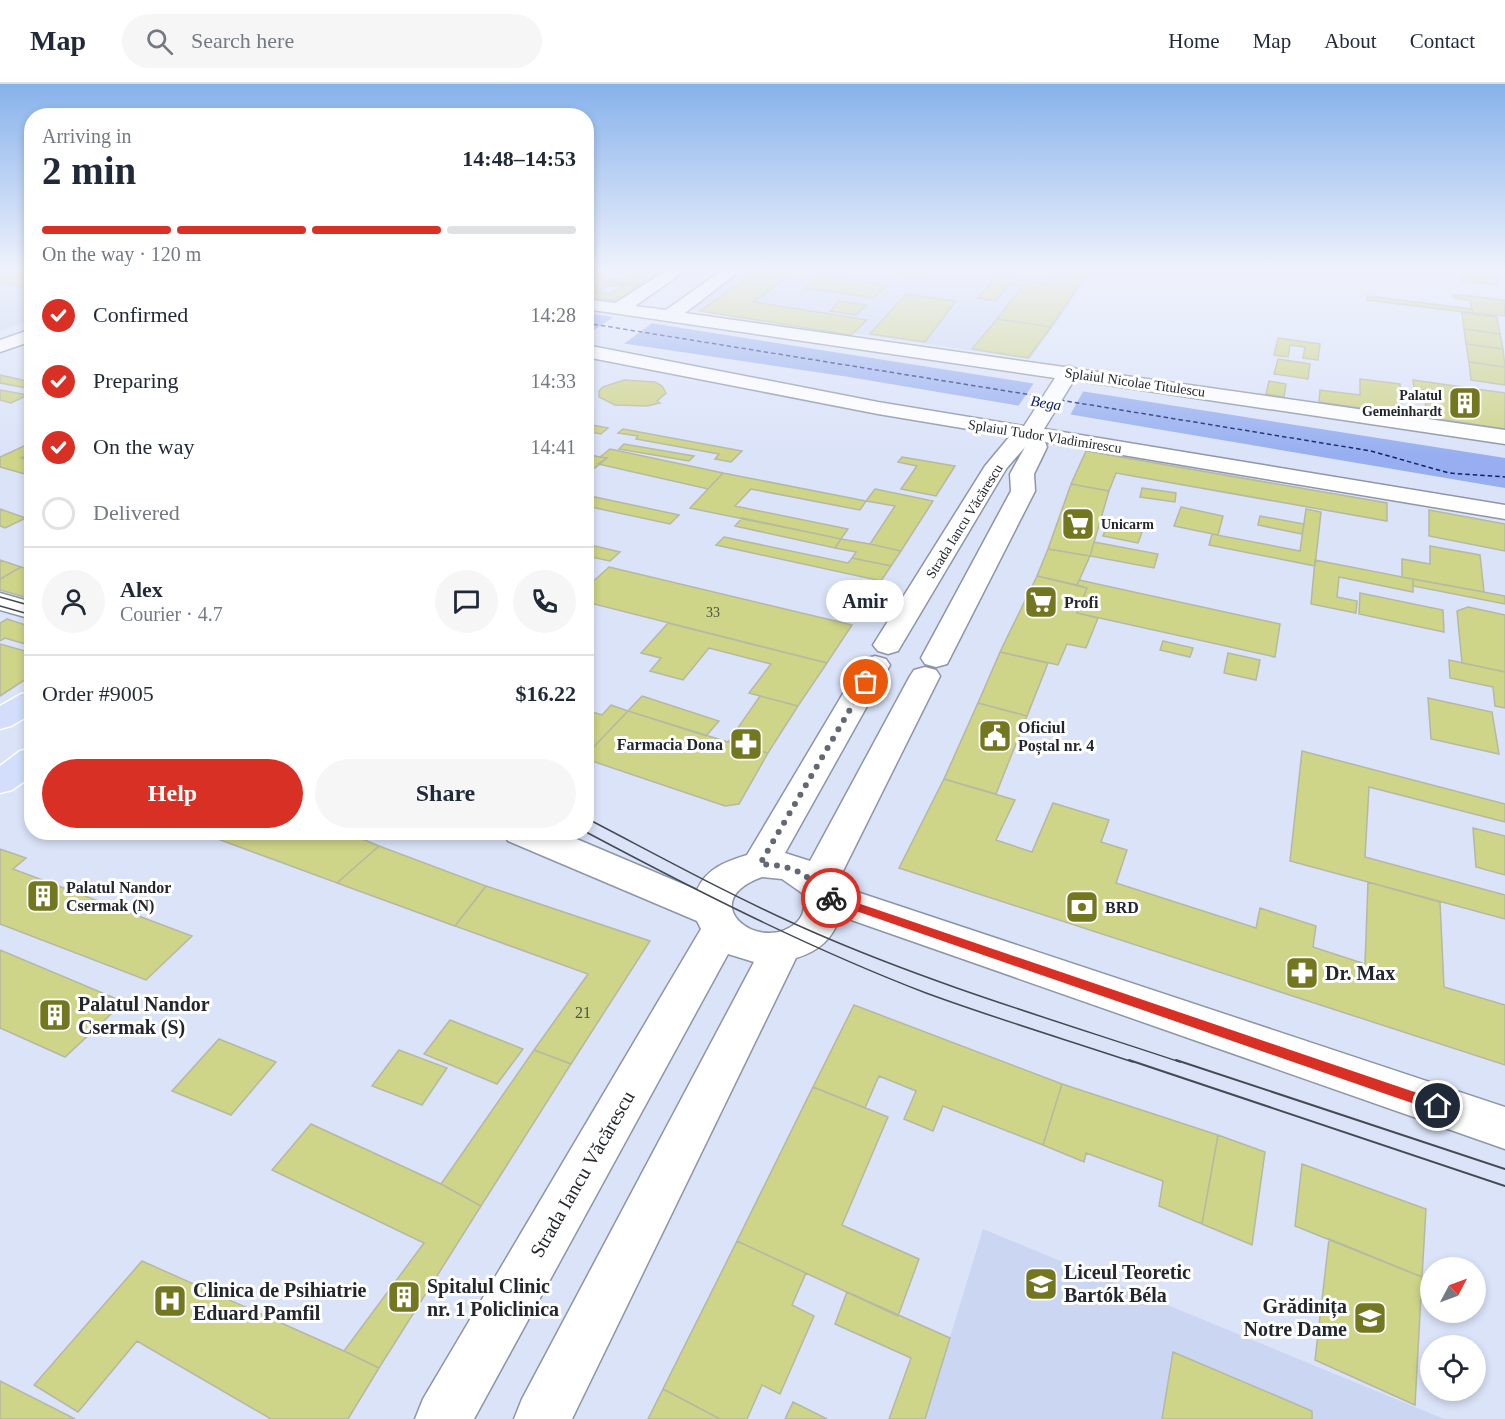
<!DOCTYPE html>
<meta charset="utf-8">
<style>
:root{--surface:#fff;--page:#f6f6f7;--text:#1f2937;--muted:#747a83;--line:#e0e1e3;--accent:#d93025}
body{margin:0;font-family:"Times New Roman",serif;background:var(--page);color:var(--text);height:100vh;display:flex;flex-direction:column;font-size:22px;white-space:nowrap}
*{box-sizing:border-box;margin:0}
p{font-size:20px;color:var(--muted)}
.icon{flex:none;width:33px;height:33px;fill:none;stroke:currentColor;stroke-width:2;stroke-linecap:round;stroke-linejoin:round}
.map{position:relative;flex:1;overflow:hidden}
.drawer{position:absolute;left:24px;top:24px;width:570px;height:732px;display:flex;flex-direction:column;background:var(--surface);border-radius:24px;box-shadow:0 3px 9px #0003}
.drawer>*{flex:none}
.needle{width:39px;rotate:49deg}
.buttons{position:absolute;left:1420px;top:1173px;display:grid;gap:12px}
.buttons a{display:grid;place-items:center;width:66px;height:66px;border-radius:50%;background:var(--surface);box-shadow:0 3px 9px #0003;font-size:30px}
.pin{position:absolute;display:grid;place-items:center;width:51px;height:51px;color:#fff;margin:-26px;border:3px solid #fff;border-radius:50%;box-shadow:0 2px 6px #0007}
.courier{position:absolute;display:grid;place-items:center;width:60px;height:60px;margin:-30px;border:4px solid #d93025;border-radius:50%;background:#fff;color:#222;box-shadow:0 2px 8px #0007}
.bubble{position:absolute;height:42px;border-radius:21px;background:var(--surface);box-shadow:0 3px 9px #0003;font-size:20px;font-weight:700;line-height:42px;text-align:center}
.overview em{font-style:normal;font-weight:700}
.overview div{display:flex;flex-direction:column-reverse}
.overview{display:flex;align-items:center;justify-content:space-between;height:102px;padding:0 18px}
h1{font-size:39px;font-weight:700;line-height:45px}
.bar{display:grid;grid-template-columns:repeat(4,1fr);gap:9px 6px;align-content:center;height:72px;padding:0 18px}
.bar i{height:8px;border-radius:4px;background:var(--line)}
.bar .active{background:var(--accent)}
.bar p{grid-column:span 4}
.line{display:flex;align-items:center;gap:15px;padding:0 18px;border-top:2px solid var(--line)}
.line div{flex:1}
.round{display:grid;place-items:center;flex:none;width:63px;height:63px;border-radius:32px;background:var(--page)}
ol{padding:0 18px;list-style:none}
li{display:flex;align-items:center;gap:18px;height:66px}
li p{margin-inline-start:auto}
li .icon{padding:6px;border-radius:50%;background:var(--accent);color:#fff;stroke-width:4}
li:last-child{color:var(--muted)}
li i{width:33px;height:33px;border:3px solid var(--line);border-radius:50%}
.primary-button{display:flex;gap:12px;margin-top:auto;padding:12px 18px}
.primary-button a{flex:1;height:69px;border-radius:36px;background:var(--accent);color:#fff;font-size:24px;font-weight:700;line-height:69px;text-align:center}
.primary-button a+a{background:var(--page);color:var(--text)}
header{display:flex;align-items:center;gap:36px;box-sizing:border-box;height:84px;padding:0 30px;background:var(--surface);border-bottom:2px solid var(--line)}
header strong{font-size:28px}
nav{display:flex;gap:33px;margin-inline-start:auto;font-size:21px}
.search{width:420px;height:54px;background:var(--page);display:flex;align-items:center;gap:15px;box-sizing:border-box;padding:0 21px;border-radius:33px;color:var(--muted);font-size:22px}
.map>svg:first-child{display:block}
.built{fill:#cbd6f2}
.water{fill:#97aff0}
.pier{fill:#dbe3f9}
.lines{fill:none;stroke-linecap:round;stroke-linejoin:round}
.ferry{stroke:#13206a;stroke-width:1.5;stroke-dasharray:4.5 3;stroke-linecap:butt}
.building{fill:#ced488;stroke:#b5b8a2;stroke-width:1.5;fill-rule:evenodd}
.minor-casing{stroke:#8d95a8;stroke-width:3}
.major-casing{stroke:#fff;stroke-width:3}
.minor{fill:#fff;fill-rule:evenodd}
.major{fill:#d3defd;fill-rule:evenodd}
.tram-far1{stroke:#454953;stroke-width:1.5}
.tram{stroke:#454953;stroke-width:2}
.route{fill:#d93025}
.done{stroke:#636874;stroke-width:6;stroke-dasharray:0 10.8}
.labels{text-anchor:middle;stroke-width:6;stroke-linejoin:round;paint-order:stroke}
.far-street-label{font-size:14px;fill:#23262d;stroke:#fff}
.far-poi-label{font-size:14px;font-weight:bold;fill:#23262d;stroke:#fff;text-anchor:end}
.number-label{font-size:14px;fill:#4e5244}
.far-water-label{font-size:15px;font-style:italic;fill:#13206a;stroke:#fff}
.poi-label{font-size:16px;font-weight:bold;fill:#23262d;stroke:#fff;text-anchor:start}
.near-number-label{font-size:16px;fill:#4e5244}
.near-poi-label{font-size:20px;font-weight:bold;fill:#23262d;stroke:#fff;text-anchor:start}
.near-street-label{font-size:20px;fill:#23262d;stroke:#fff}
</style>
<header>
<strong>Map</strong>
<div class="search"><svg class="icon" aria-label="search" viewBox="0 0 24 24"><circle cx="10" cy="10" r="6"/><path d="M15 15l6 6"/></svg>Search here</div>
<nav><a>Home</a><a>Map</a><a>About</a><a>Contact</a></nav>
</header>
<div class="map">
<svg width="1505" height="1335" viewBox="0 0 1505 1335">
<rect width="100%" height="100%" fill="#dbe3f9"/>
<!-- built -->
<path class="built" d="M0,184L31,189V235L0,247Z
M737,184H1095L1030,275L683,224Z
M983,1145L1444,1335H925Z"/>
<!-- water -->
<path class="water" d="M587,229L1505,374V404L849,293L587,254Z"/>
<!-- pier -->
<path class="pier" d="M616,231L655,237L621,262L586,257L587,251Z
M1036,296L1085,304L1069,333L1017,324Z"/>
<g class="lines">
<!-- ferry -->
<path class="ferry" d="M586,239L1044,313
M1060,316L1371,367L1449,389L1505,393"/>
</g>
<!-- building -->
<path class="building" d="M0,184L32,189V204L0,199Z
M604,184H624L657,189L637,201L586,194V188L602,190L598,193L624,196L636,189Z
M624,184H665L657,189Z
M761,184H799L754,218L867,236L851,251L700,227Z
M852,184H933L923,194Z
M1060,184H1091L1051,243L997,235L1023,202L1010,200L996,217L978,214L996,193L1048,200Z
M1460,184L1494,185L1498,201L1461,197Z
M820,192L888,201L873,214L805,204Z
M601,196L627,200L641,202L618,217L586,212V205ZM610,201L623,202L610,210L598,208Z
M906,210L956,217L925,258L870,250Z
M1453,210L1504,216L1505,232L1473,229L1470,216L1454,214Z
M1367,212L1472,225L1473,229L1367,216Z
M839,217L867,221L856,231L830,227Z
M1462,229L1497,233L1500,250L1464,245Z
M997,235L1051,243L1028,274L972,265Z
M1464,245L1500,250L1503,265L1466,260Z
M1278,254L1320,260L1318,276L1303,274L1305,263L1290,261L1288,273L1274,271Z
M1466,260L1503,265L1505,283L1469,278Z
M1278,275L1310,280L1308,295L1274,290Z
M1469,278L1505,283V301L1471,296Z
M0,291L32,298V305L0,299Z
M1360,295L1400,300L1402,330L1319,318L1320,306L1360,311Z
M624,296L655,298L662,302L666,309L657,317L660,319L647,322L615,321L599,313V307L603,303Z
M1413,296L1505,309V345L1439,335V332L1426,330L1425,306L1414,305Z
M1269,297L1286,300L1284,313L1266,310Z
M0,306L28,311L11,319L0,316Z
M586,340L608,344L601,350L586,347Z
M623,345L742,367L731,378L715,375L719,370L636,355L638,352L618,349Z
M624,360L694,372L689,377L619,365Z
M26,361L32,362V370L21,374L32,377V392L0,383V373Z
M610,365L723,389L708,405L598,380L607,374L600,373Z
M1086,367L1387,419V437L1116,389L1109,407L1071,400Z
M586,370L600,373L607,374L595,384L586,382Z
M902,373L955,382L936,412L901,405L917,382L898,378Z
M723,389L866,417L860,426L751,405L735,422L848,445L841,455L690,424Z
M1071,400L1109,407L1090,472L1048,465Z
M1142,404L1176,409L1175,418L1140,413Z
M875,405L933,417L901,467L870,460L895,422L866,417Z
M586,411L679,431L670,440L586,422Z
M1181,423L1223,432L1218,451L1174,442Z
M0,425L26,434L5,444L0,442Z
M1306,425L1321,428L1315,482L1209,461L1212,450L1300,467Z
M1429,426L1505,440V467L1429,452Z
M1260,432L1304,440L1302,450L1258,441Z
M742,434L841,455L835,464L735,442Z
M1107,441L1142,448L1138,459L1103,452Z
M724,453L848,479L852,474L891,482L881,497L716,461Z
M841,455L870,460L901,467L891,482L852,474L856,468L835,464Z
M1094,458L1158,470L1154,484L1090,472Z
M586,460L620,468L610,477L586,472Z
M1430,462L1480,471L1484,508L1402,493V475L1430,480Z
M1048,465L1090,472L1077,501L1037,492Z
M0,476L21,483L0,495Z
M1315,476L1413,495V508L1339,493L1337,513L1357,517L1356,529L1311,520Z
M21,483L32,486V515L0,506V495Z
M609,483L852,541L827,579L586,518V504Z
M1037,492L1087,504L1077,529L1098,534L1086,564L1067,560L1058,581L1000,568Z
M1413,495L1505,512V520L1413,502Z
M1079,496L1280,540L1275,573L1077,529L1087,504L1077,501Z
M1360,509L1443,526L1444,548L1359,530Z
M1468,523L1505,531V588L1462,579L1457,527Z
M7,535L32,543V562L5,554L0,557V539Z
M668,539L827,579L798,622L749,609L771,580L709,564L683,596L650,587L661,574L641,569Z
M1163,557L1193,564L1190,573L1160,566Z
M0,560L32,569V591L0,612Z
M1000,568L1048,579L1027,632L978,619Z
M1228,569L1260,576L1256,596L1224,589Z
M1449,576L1505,588V624L1495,622L1493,603L1450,594Z
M642,612L719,637L706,652L628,627Z
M760,612L798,622L768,669L728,658Z
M1428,614L1492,628L1499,670L1431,655Z
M978,619L1027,632L996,710L944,695Z
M611,621L628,627L586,671V626L602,631Z
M628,627L728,658L768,669L739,720L725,722L586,675V671Z
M1302,667L1505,720V738L1369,703L1365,773L1505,811V835L1290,777Z
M944,695L1015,716L996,756L1032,768L1053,719L1109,736L1101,758L1127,766L1116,799L1256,844L1260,824L1316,842L1313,863L1365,880L1368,798L1440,818L1444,903L1505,921V981L899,784Z
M1473,744L1505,752V791L1476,783Z
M210,748H346L379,762L337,799L207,751Z
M379,762L486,802L455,842L337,799Z
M0,765L26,774L13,785L192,852L146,896L0,840Z
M486,802L650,857L571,980L534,966L588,890L455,842Z
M0,866L124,918L65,973L0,944Z
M854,921L1062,1000L1043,1061L943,1022L933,1047L904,1035L916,1007L879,992L865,1024L813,1003Z
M450,936L523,965L497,1000L424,970Z
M219,955L276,978L231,1031L172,1007Z
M399,966L447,984L422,1021L372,1002Z
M534,966L571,980L481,1122L441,1100Z
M1062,1000L1218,1051L1202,1140L1159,1122L1163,1097L1086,1069L1084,1078L1043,1061Z
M813,1003L888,1033L842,1141L919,1175L898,1232L737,1157Z
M311,1040L441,1100L481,1122L379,1284L344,1267L424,1159L272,1086Z
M1218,1051L1265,1068L1252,1161L1202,1140Z
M1302,1080L1426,1125L1422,1193L1295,1142Z
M1329,1155L1422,1193L1415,1321L1315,1276Z
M737,1157L806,1189L792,1221L814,1232L780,1310L762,1301L747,1335H720L663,1305Z
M142,1177L344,1267L379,1284L348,1335H271L137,1257L78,1328L34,1301Z
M847,1208L950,1254L925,1335H889L911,1274L835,1240Z
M1173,1268L1312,1327V1335H1162Z
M0,1297L75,1335H0Z
M663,1305L720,1335H648Z
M793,1318L827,1335H785Z"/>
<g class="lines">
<!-- minor casing -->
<g class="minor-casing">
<path id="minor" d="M19,184H32V190L21,187Z
M670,184H689L635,222L666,226L725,184H744L685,229L1064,283L1069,282L1077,285L1505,346V360L1074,296L1044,345L1505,421V435L1045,358L1047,363L1034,390L1035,407L947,580L936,583L925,580L921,574L1011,407L1010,390L1025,363L1006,385L898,567L888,570L878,567L873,561L985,382L1010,352L878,330L586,273V261L878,318L1024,342L1055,294L586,225V215L615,219Z
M32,245V257L0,268V256Z
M0,509L32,518V535L0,526Z
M875,572L886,575L890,581L785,769L810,777L910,592L914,586L925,583L936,586L940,592L836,801L1505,1023V1065L840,832C833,855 819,867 796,874L572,1335H514L522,1315L754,878L728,870L474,1335H415L423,1315L701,845L697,837L508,757L503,748H560L697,806C707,784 725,778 747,771L860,581L864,575ZM762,793L782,795L802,809C805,821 805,831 796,839C759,871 693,818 762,793Z"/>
</g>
<!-- major casing -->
<g class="major-casing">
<path id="major" d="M32,608V630L11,642L0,645V622L21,610Z
M32,664V692L12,706L0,709V682L20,667Z"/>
</g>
<!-- minor -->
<use href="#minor" class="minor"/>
<!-- major -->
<use href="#major" class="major"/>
<!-- tram-far1 -->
<path class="tram-far1" d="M0,513L32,522
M0,522L32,531
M586,734C661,773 735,814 813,848C932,900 1057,937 1180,978
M586,748C697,807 809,864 926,909C994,934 1064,955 1133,978"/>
<!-- tram -->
<path class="tram" d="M1129,976L1505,1102
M1176,976L1505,1085"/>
</g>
<!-- sky -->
<linearGradient id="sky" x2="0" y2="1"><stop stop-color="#87b2eb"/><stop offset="0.5" stop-color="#eff2fc"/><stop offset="1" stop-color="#eff2fc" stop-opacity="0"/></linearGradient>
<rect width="1505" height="371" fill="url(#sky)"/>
<!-- route -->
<path class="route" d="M831,810L1438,1016L1443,1018L1445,1022L1443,1027L1438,1028L827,817V812Z"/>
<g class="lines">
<!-- done -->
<path class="done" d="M831,814C821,811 821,806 814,799C799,784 780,781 760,780L866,598"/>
</g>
<!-- icons -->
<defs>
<g id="building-square" transform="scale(1.725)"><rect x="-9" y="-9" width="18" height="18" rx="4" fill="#73771f" stroke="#fff"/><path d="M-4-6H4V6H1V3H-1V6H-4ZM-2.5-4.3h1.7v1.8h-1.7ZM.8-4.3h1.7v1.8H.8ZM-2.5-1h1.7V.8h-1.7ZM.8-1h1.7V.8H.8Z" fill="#fff"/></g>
<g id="supermarket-square" transform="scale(1.725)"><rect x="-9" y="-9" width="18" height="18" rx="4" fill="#73771f" stroke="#fff"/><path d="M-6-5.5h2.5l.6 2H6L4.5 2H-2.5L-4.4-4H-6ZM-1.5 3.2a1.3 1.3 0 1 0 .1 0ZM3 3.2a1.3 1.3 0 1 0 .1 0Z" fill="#fff"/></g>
<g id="civic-square" transform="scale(1.725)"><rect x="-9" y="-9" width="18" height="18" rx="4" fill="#73771f" stroke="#fff"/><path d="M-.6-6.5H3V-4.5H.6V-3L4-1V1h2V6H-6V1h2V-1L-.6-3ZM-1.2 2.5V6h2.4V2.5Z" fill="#fff"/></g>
<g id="pharmacy-square" transform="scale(1.725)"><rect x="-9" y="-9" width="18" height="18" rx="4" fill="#73771f" stroke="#fff"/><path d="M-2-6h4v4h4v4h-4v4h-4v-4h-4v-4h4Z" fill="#fff"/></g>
<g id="bank-square" transform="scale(1.725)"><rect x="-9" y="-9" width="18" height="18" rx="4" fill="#73771f" stroke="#fff"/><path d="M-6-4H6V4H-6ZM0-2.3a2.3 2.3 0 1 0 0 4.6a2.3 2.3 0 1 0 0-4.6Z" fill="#fff"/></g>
<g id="school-square" transform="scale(1.725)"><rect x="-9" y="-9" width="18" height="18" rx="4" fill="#73771f" stroke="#fff"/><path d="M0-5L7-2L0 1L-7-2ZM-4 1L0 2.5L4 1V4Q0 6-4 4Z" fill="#fff"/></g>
<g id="hospital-square" transform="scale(1.725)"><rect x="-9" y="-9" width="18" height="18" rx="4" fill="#73771f" stroke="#fff"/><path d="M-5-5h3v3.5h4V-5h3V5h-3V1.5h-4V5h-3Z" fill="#fff"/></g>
</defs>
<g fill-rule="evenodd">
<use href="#building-square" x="1465" y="319"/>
<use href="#supermarket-square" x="1078" y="440"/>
<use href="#supermarket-square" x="1041" y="518"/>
<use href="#civic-square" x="995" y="652"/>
<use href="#pharmacy-square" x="746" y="660"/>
<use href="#building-square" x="43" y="812"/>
<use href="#bank-square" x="1082" y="823"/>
<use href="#pharmacy-square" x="1302" y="889"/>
<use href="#building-square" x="55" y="931"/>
<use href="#school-square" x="1041" y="1200"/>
<use href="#building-square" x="404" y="1213"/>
<use href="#hospital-square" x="170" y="1217"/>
<use href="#school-square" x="1370" y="1234"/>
</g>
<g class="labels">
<!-- far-street labels -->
<g class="far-street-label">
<text transform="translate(1135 298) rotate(8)" y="5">Splaiul Nicolae Titulescu</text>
<text transform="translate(1045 352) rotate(9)" y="5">Splaiul Tudor Vladimirescu</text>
<text transform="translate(964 437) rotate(-58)" y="5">Strada Iancu Văcărescu</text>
</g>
<!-- far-poi labels -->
<g class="far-poi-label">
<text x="1442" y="316">Palatul<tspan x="1442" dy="16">Gemeinhardt</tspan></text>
<text x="1101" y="445" text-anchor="start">Unicarm</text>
</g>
<!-- number labels -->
<g class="number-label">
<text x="713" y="533">33</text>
</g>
<!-- far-water labels -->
<g class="far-water-label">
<text transform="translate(1046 319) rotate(9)" y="5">Bega</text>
</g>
<!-- poi labels -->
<g class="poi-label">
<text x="1064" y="524">Profi</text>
<text x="1018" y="649">Oficiul<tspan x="1018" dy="18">Poștal nr. 4</tspan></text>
<text x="723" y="666" text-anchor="end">Farmacia Dona</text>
<text x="66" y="809">Palatul Nandor<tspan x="66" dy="18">Csermak (N)</tspan></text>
<text x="1105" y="829">BRD</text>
</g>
<!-- near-number labels -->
<g class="near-number-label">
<text x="583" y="934">21</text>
</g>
<!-- near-poi labels -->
<g class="near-poi-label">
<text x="1325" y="896">Dr. Max</text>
<text x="78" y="927">Palatul Nandor<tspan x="78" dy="23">Csermak (S)</tspan></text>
<text x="1064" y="1195">Liceul Teoretic<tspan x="1064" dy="23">Bartók Béla</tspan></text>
<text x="427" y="1209">Spitalul Clinic<tspan x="427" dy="23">nr. 1 Policlinica</tspan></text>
<text x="193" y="1213">Clinica de Psihiatrie<tspan x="193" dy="23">Eduard Pamfil</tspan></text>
<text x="1347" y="1229" text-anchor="end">Grădinița<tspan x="1347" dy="23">Notre Dame</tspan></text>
</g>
<!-- near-street labels -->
<g class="near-street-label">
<text transform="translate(582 1090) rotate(-60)" y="7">Strada Iancu Văcărescu</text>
</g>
</g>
</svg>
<div class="buttons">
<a><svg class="needle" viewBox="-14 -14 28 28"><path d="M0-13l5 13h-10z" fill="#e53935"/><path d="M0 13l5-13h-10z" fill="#747a83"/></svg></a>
<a><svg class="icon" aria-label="locate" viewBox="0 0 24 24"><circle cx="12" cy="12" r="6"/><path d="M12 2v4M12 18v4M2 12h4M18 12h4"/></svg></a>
</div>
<div class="pin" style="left:866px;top:598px;background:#ea580c"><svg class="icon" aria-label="bag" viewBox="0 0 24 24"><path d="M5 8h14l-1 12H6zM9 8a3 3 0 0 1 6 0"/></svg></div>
<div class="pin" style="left:1438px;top:1022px;background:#1f2937"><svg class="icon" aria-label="home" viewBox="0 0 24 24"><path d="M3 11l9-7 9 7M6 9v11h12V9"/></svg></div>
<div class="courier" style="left:831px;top:814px"><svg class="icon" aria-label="bike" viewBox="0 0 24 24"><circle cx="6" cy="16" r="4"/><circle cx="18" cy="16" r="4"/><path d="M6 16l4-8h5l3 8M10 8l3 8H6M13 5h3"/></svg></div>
<div class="bubble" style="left:826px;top:496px;width:78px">Amir</div>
<section class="drawer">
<div class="overview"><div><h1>2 min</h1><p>Arriving in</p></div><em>14:48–14:53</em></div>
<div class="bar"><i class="active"></i><i class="active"></i><i class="active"></i><i></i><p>On the way · 120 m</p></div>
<ol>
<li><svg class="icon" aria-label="check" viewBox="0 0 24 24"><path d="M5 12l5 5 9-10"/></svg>Confirmed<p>14:28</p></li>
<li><svg class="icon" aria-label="check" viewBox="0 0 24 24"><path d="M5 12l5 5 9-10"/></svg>Preparing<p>14:33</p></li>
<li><svg class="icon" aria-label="check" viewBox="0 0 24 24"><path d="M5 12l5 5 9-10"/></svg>On the way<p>14:41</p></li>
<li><i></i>Delivered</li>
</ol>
<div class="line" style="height:108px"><a class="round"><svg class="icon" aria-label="person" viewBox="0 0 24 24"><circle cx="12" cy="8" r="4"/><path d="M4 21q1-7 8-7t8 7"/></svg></a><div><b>Alex</b><p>Courier · 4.7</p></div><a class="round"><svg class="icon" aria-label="chat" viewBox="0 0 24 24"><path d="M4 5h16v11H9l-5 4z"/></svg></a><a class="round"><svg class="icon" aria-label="phone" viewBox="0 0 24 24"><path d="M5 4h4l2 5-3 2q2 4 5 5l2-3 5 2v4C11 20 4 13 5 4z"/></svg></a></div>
<div class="line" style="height:78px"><div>Order #9005</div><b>$16.22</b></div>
<div class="primary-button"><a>Help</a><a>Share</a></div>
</section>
</div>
